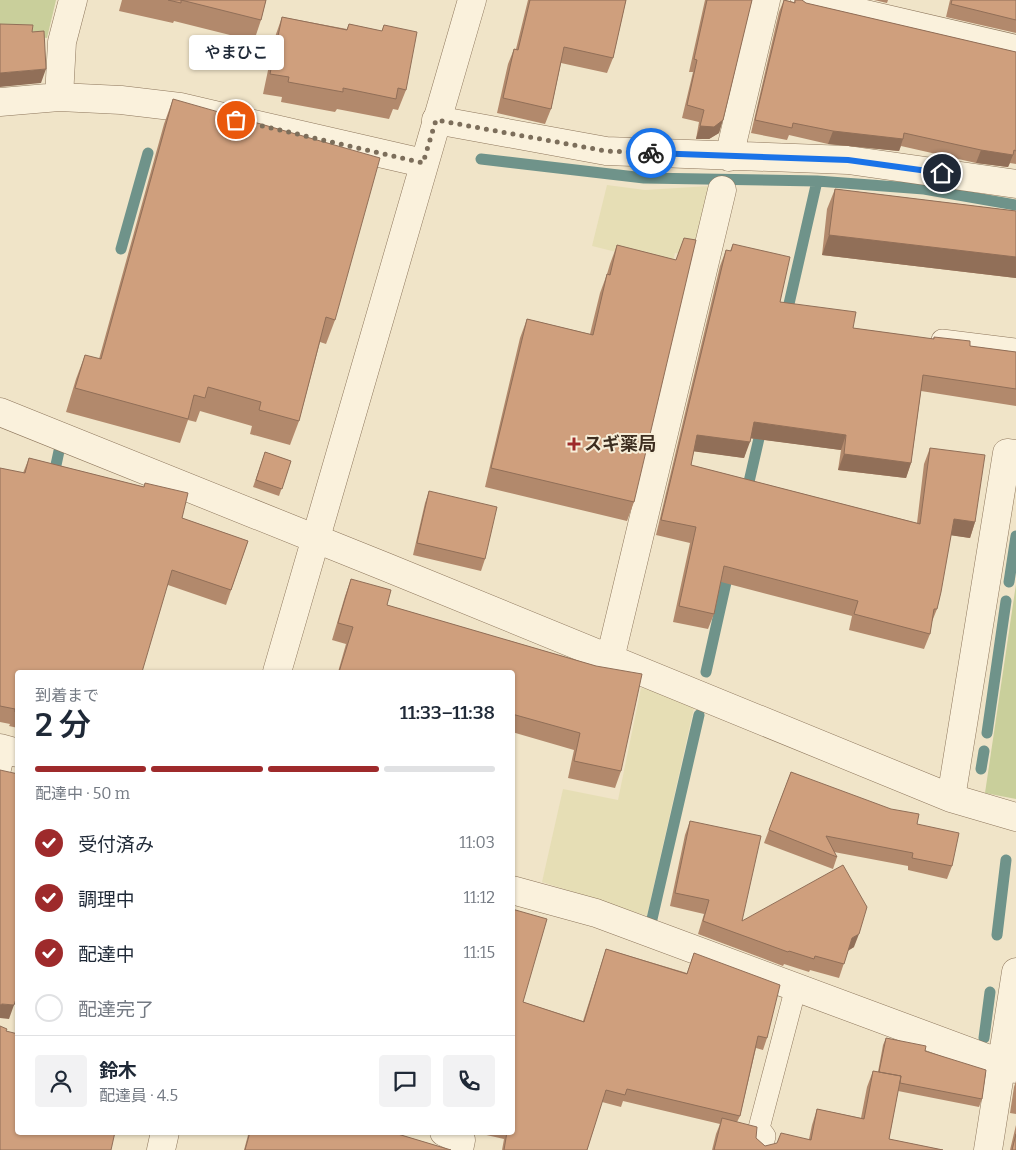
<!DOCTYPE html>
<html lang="ja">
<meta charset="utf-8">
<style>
:root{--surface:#fff;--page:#f2f2f3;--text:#1f2937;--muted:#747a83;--line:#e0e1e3;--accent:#9e2a2b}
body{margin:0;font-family:Bitter,"Noto Sans JP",serif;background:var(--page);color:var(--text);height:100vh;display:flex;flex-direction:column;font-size:19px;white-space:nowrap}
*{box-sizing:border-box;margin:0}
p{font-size:16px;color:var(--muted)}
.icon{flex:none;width:28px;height:28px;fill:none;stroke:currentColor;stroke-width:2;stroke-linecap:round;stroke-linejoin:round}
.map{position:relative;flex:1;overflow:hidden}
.details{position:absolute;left:15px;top:670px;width:500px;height:465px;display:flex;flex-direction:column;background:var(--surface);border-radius:5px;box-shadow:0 1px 4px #0004}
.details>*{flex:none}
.pin{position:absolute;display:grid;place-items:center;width:42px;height:42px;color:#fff;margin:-21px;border:2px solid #fff;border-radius:50%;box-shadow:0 1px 5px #0007}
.courier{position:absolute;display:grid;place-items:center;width:50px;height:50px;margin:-25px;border:4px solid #1a73e8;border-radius:50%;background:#fff;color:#222;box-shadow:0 1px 6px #0007}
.bubble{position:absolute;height:35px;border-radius:5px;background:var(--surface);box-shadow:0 1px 4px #0004;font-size:16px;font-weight:600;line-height:35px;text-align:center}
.overview em{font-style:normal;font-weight:600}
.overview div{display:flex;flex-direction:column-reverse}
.overview{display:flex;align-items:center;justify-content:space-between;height:85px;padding:0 20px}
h1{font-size:32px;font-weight:600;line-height:38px}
.bar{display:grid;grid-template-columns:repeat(4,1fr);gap:8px 5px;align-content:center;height:60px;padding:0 20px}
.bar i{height:6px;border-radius:4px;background:var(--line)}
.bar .on{background:var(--accent)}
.bar p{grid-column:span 4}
.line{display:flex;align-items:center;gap:12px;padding:0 20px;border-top:1px solid var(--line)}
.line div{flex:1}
.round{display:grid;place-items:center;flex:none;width:52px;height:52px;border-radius:5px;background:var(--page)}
ol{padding:0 20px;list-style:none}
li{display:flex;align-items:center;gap:15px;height:55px}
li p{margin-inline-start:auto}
li .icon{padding:5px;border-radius:50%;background:var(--accent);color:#fff;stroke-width:4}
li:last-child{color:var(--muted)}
li i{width:28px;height:28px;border:2px solid var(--line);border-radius:50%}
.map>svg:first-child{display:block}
.farmland{fill:#e6deb5}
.green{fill:#c9cf9b}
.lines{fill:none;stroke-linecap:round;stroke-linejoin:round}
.stream{stroke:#6f938a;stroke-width:11}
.service-casing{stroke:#8d765c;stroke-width:22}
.minor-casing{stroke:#8d765c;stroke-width:29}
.tertiary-casing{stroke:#8d765c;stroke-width:29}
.service{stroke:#faf1dc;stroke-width:21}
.minor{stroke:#faf1dc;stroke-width:28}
.tertiary{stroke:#faf1dc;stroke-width:28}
.wall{fill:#b2896c}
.shaded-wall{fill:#916f58}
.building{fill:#cf9f7d;stroke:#916f58}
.done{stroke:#7c6e5b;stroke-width:5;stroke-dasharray:0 9}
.route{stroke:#1a73e8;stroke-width:6}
.poi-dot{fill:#9e2a2b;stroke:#f7eed8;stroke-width:2}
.labels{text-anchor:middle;stroke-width:4;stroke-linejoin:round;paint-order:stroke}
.poi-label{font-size:18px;font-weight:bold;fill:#3d2e20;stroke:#f7eed8;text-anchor:start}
</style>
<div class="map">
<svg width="1016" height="1150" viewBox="0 0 1016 1150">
<rect width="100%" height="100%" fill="#f0e4c8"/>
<!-- farmland -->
<path class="farmland" d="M607,185L645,190L709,186L692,257L675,253L672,266L592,246Z
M641,688L696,699L647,916L542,882L563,789L618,800Z"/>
<!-- green -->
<path class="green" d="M0,0H56L47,38L0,31Z
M1016,584V799L985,793Z"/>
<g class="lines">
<!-- stream -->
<path class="stream" d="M481,159L644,178L817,181L924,189L1016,205
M121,249L148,153
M786,317L817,181
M53,479L59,451
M746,495L762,425
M1009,582L1016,536
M706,672L729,569
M987,733L1006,601
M981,769L984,751
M652,919L699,715
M997,935L1006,860
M984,1038L990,992"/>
<!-- service casing -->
<g class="service-casing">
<path id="service" d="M942,340L1016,349
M0,771L5,750
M762,1150L765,1136L759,1128L796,987"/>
</g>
<!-- minor casing -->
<g class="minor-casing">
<path id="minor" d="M73,0L62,42L59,97L121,100L180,107L423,163
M805,0L1016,49
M0,102L59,97
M436,120L606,151L848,160L1016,184
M729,157L766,0
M0,412L386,567L951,798L1016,817
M610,659L722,190
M0,748L18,753
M951,798L1007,453L1016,454
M512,890L596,913L1016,1069
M444,1132L461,1140L459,1150
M988,1150L1016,972"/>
</g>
<!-- tertiary casing -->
<g class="tertiary-casing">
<path id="tertiary" d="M277,672L472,0
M161,1150L165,1132"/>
</g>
<!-- service -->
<use href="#service" class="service"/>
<!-- minor -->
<use href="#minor" class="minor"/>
<!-- tertiary -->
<use href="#tertiary" class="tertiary"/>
</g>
<!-- wall -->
<path class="wall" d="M122,0H266L261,20L254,41L174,21L173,23L119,11Z
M528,0H626L613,58L607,73L561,63L551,109L545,124L497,113L508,64L514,49H516Z
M705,0H752L719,133L709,139H696L699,122L682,118L693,72H689Z
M784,0L794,2L795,0H802L806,3L1016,52V164L1010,163L1008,167L976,163L901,146L899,151L828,144L789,135L787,140L751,133L779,12Z
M874,0H888L887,3Z
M950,0H1016V33L946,17Z
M282,17L347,29L349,24L382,31L384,25L406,90L398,110L393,109L389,119L337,109L335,112L281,102L282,97L263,94L275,37Z
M173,99L335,320L326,344L320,342L299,421L290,445L250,434L252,426L200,411L196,422L188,420L180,443L66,412L76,379L85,355L99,359L164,124Z
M835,189L1016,211V278L822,255L827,209Z
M684,238L634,502L627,521L485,487L520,338L527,319L590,334L600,293L607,274L610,264L617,245L676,260Z
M733,244L780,302L853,328L933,339L934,337L970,346L1016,352V406L921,391L911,463L906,478L838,470L841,450L750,438L744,458L694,451L691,465L917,523L924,464L930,448L975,522L970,538L951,535L937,609L931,624L930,634L924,649L849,630L852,616L721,582L714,614L708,629L673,622L690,543L656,535L720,266L726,250L730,251Z
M265,452L291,461L279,496L253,487Z
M29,458L144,487L145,483L182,518L248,541L226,605L168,585L18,672V728L9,726L10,724L0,722V468L23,473Z
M429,491L485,559L481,571L413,555L425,503Z
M351,579L387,605L596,666L621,771L615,788L568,778L574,750L512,732V672H338L346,644L332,640L345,596Z
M791,772L917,824L952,866L947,879L908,870V866L834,852L837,857L833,869L764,843Z
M690,821L742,921L854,947L848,951L839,978L810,970L809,972L784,964L783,966L698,934L704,914L670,906L685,835Z
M606,949L687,973L694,953L767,1038L763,1050L756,1048L740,1116L737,1122L765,1146L809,1139L812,1125L817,1109L861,1118L867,1087L873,1071L878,1072L883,1045L886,1038L925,1051L982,1099L979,1107L898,1091L889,1139L943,1150H712L716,1134L720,1124L623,1101L621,1107L602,1102L587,1150H502L504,1139L482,1134L483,1132H512L523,1002L583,1021Z
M1016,1081V1114L1010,1113L1014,1087Z
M1016,1125V1150H1010Z
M237,1132H391L451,1150H244L248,1135Z"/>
<!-- shaded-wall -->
<path class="shaded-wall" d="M46,69L41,83L0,87V73Z
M723,120L719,133L709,139H696L700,126Z
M833,131L903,139L899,151L828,144Z
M981,150L1013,155L1008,167L976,163Z
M829,235L1016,257V278L822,255Z
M754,422L846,435L841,450L748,438Z
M697,435L750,442L744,458L691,451Z
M844,454L911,463L906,478L838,470Z
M954,519L975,522L970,538L949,535Z
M859,934L854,947L847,951L852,938Z
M2,1004L14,1005L9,1019L0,1018V1005Z"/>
<!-- building -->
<path class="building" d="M168,0H266L261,20L181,0V3Z
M530,0H626L613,58L564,47L551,109L503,98L514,49L518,50Z
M707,0H752L723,120L714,127L700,126L704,110L687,105L697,60L694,59Z
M784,0L795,3V0H802L806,3L1016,52V151L1014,150L1013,155L981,150L904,133L903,139L833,131L793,123L792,128L755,120Z
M952,0H1016V20L951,4Z
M282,17L347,30L349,24L382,31L384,25L417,32L406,90L398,88L396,99L343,88V92L288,82L289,77L270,74Z
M0,24L33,25L32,32L44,31L46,69L0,73Z
M173,99L380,158L335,320L326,317L299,421L259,410L261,402L208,387L205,398L194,395L188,419L75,388L85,355L101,359Z
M835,189L1016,211V257L829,235Z
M684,238L696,240L634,502L491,468L527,319L593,335L607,274L610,275L617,245L676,260Z
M733,244L790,257L780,302L856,312L853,328L934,339V337L970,341V346L1016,352V389L923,375L911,463L844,454L846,435L754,422L750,442L697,435L691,465L920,524L930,448L985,455L975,522L954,519L941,592L937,609H934L930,634L854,614L858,601L724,566L714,614L679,606L696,527L661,520L726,250L731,251Z
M265,452L291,461L282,489L256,480Z
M29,458L144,487L145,483L188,493L182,518L248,541L231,590L172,570L142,672H18V712H15V709L0,706V468L25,473Z
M429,491L497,507L485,559L417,543Z
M351,579L391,590L387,605L596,666L642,674L621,771L574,761L580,733L512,714V672H339L353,627L338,623Z
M0,770L18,774V993L14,1005L2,1004L0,1005Z
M791,772L891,809L919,814L917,824L959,833L952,866L912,858L913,853L826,836L837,857L769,830Z
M690,821L761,836L742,921L843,865L867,907L859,934L852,938L844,964L815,956L814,959L789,951L788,952L703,921L709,900L675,893Z
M512,909L547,919L523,1002L584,1022L606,949L687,974L694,953L780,985L767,1038L758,1036L740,1116L627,1089L625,1095L606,1090L587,1150H504L507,1132H512Z
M0,1026L7,1029L6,1031L18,1034V1132H115L111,1150H0Z
M886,1038L926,1046L925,1051L986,1070L982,1099L900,1083L901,1076L879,1072Z
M873,1071L901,1076L889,1139L943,1150H714L722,1118L757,1127L756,1138L765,1146L777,1143L781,1133L811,1140L817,1109L864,1119Z
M250,1132H391L451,1150H245Z
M1016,1134V1150H1012Z"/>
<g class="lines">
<!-- done -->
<path class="done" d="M236,120L423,163L436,120L606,151L651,153"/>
<!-- route -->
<path class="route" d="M651,153L848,160L942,173"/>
</g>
<!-- markers -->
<path class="poi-dot" d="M571.5 436.5h5v5h5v5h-5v5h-5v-5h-5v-5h5z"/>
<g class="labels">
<!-- poi labels -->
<g class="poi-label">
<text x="584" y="450">スギ薬局</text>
</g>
</g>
</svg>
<div class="pin" style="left:236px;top:120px;background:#ea580c"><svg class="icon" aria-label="bag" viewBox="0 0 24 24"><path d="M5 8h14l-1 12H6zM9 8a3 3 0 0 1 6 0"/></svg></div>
<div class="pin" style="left:942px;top:173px;background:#1f2937"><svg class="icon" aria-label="home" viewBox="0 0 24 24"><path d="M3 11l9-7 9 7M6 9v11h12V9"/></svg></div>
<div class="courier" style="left:651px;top:153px"><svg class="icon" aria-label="bike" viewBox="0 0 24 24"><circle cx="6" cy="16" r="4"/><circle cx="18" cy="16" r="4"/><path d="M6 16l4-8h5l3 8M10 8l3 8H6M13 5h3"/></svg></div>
<div class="bubble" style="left:189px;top:35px;width:95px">やまひこ</div>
<section class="details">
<div class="overview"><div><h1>2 分</h1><p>到着まで</p></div><em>11:33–11:38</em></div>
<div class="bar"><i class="on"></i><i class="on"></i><i class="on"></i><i></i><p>配達中 · 50 m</p></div>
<ol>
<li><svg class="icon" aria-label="check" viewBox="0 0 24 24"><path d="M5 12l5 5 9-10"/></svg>受付済み<p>11:03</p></li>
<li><svg class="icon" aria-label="check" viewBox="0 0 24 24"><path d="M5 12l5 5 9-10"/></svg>調理中<p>11:12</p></li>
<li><svg class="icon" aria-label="check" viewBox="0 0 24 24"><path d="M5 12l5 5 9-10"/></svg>配達中<p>11:15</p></li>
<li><i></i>配達完了</li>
</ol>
<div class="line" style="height:90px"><a class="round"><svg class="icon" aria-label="person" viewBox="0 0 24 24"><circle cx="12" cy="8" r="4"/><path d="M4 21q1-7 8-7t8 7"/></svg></a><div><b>鈴木</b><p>配達員 · 4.5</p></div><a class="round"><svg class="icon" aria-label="chat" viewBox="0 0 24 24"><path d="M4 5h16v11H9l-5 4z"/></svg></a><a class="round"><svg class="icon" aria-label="phone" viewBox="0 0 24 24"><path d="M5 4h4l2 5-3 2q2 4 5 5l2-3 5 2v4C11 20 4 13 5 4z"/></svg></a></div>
</section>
</div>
